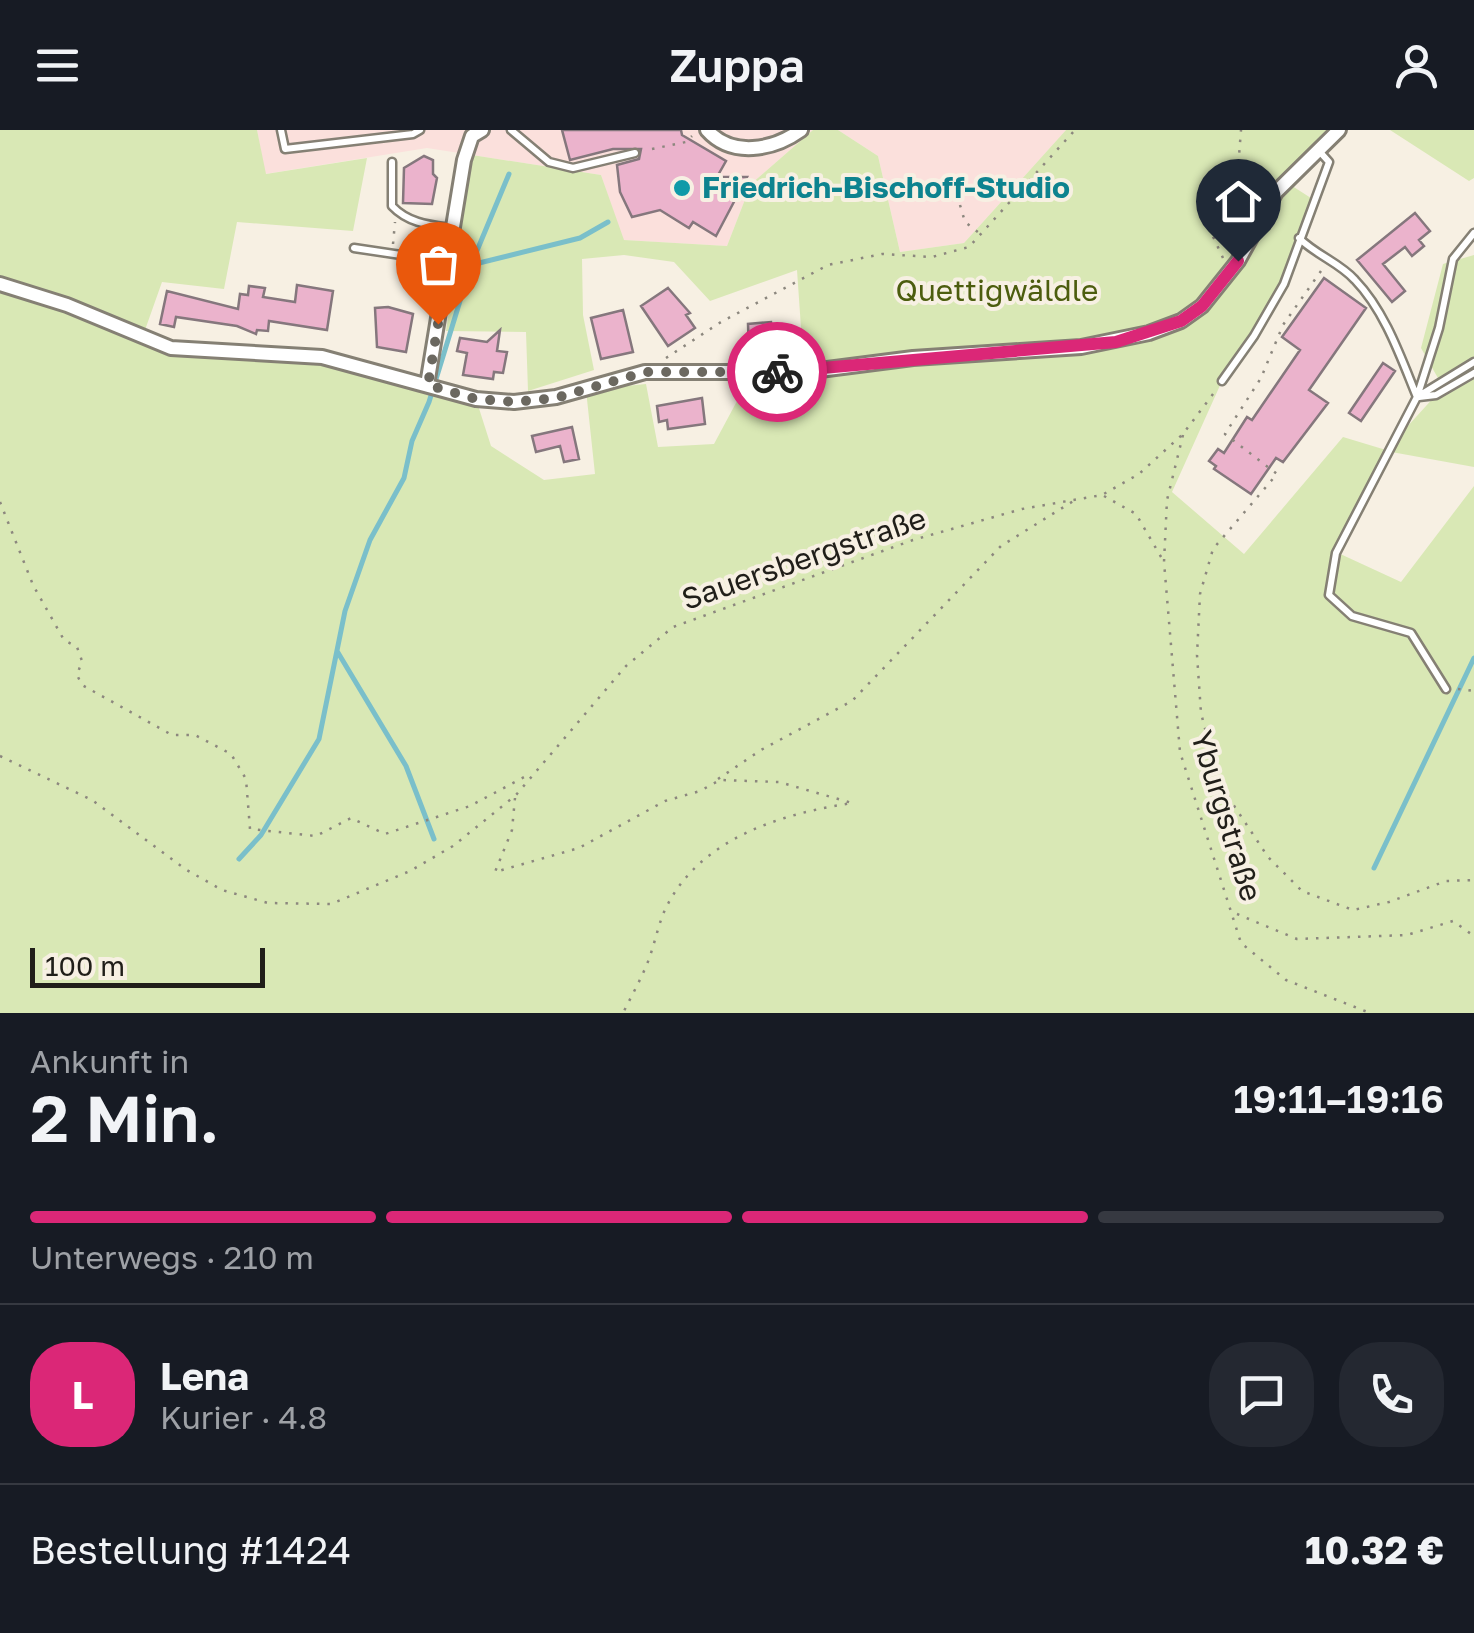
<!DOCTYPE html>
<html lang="de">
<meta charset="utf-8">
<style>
:root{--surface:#171b24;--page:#242831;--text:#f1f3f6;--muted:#9ea1a6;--line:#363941;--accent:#db2777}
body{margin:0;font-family:"Golos Text",sans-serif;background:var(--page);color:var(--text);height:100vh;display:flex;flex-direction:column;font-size:38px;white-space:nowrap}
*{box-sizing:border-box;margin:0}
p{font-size:32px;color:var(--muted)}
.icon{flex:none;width:55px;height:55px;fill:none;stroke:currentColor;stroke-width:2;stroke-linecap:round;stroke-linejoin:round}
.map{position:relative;height:883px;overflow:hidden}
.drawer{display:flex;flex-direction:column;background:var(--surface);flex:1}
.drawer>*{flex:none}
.scale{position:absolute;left:30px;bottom:25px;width:235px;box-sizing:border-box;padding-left:10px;border:5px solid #201e19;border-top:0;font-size:28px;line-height:35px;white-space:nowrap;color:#201e19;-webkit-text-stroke:8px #f7f0e3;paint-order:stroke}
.pin{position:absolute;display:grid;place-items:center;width:85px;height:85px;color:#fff;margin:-102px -42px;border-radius:50% 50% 50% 0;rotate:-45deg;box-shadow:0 0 10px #0007}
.pin .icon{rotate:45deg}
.courier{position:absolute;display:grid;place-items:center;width:100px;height:100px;margin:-50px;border:8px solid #db2777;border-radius:50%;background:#fff;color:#222;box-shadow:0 2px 12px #0007}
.headline em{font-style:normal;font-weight:600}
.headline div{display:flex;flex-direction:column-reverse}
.headline{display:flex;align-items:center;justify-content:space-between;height:170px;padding:0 30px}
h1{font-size:65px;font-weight:600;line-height:75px}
.bar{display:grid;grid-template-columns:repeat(4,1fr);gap:15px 10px;align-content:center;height:120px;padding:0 30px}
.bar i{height:12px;border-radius:8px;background:var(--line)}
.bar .active{background:var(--accent)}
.bar p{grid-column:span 4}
.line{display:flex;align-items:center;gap:25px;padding:0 30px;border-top:2px solid var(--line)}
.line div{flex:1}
.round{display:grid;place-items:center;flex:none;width:105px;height:105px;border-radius:40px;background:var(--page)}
header{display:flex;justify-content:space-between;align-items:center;height:130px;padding:0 30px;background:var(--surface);font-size:45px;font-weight:600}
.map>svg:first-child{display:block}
.commercial{fill:#fbe0dc}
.green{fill:#d9e8b5}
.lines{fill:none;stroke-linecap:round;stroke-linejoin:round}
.stream{stroke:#7abfca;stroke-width:5}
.building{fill:#ebb3cc;stroke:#85777d;stroke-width:2.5}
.service-casing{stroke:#858074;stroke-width:11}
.minor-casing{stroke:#858074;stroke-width:18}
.path{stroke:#8c877e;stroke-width:2.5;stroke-dasharray:2.5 8;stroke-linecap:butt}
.service{stroke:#fff;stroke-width:6}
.minor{stroke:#fff;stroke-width:12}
.done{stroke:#6b6860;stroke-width:10;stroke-dasharray:0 18}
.route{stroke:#db2777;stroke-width:12}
.culture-dot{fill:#0f9aa8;stroke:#f7f0e3;stroke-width:4}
.labels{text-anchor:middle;stroke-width:8;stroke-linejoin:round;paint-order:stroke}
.culture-label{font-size:30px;font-weight:bold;fill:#0d838f;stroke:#f7f0e3;text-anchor:start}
.park-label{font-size:30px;fill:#4c5d0e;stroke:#f7f0e3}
.street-label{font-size:30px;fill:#201e19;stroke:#f7f0e3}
</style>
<header><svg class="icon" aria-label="menu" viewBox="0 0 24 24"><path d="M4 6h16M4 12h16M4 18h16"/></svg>Zuppa<svg class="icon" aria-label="person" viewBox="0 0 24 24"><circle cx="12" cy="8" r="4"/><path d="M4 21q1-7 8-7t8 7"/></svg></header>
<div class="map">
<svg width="1474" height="883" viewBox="0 0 1474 883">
<rect width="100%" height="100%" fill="#f7f0e3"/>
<!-- commercial -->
<path class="commercial" d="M257,0H813L751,54L727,116L623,110L601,45L427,18L265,44Z
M838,0H1066L964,113L900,122L878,26Z"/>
<!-- green -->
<path class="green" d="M0,0H257L266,44L367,28L353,101L237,92L224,159L162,152L145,200L113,188L154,213L291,223L476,269L491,316L544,350L595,344L586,260L646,254L658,317L714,314L752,243L804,241L797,140L710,171L674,132L624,125L582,129L583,185L594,240L528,261L526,202L446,201L472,25L601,45L624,110L727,116L751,54L813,0H838L878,26L900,122L964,113L1066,0H1329L1289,40L1286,52L1314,70L1284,154L1222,251L1172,362L1244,424L1343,307L1386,320L1436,265L1474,243V337L1386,321L1336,422L1401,452L1474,356V883H0Z
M1390,0H1474V48L1469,51Z
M1474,125V242L1443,257L1421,218L1443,134Z"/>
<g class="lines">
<!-- stream -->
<path class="stream" d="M471,135L580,108L608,92
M337,521L406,636L434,709
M239,729L261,705L319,609L345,481L370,410L404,348L412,311L429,272L471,135L509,44
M1374,738L1474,528"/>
</g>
<!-- building -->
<path class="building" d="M562,0H681L682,5L726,31L717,47H747L716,106L693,92L689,98L660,80L632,87L620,62L617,35L639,29L641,19H613L570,30Z
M424,26L433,30V44L437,48L432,74L403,73L404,38Z
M1415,83L1430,101L1419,110L1424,116L1412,126L1405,117L1383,134L1405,161L1392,172L1357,130Z
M1324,148L1366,178L1309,260L1328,273L1283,332L1276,328L1251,364L1214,339L1216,336L1209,331L1218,319L1224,323L1247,287L1252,290L1300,220L1282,207Z
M297,155L333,161L327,200L269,191L268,201L257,200L256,204L237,196L176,187L174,197L160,194L167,161L238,179L240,164L248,165L249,156L265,158L263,167L295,172Z
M668,158L690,183L686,185L695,198L668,216L641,176Z
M388,177L413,184L406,222L377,217L375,178Z
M623,180L633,222L601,229L591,188Z
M771,192L774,223L749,225L748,194Z
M500,200L497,221L507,222L503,243L494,242L493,249L463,245L467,223L457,221L460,208L487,212Z
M1383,233L1395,241L1361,291L1349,283Z
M702,268L705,294L668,299L667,290L659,292L657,276Z
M572,297L579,329L564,332L560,316L536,322L532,306Z"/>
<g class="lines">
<!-- service casing -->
<g class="service-casing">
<path id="service" d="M281,0L285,19L413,4L420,0
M511,0L549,32L573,38L635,23
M392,32V76C408,93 429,95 451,98
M1474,103L1453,129L1439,198L1417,267L1474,232
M1299,108C1316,125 1340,133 1355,150C1385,181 1401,228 1417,267L1336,423L1329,465L1352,486L1411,503L1446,559
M354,118L448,132
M1222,251L1254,206L1284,154L1329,32L1320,22
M1419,267L1436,265L1474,243"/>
</g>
<!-- minor casing -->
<g class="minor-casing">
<path id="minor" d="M707,0C732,28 773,20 801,0
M0,154L67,175L171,218L322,227L476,269L514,272L556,267L645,242H804L913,228L1081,217L1149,203L1181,191L1202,176L1238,131L1276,62L1339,0
M427,255L464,30L472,6L482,0"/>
</g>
<!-- path -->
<path class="path" d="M652,19L686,12L692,6
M960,75L965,92L979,103
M393,114L395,92
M1223,128L1210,100L1237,52L1241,0
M1321,141L1283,195L1261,248L1225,304L1277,344L1213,419L1200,464L1197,525L1201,583L1219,653L1268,727L1302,761L1353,780L1389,772L1446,751L1474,750
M666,228L721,192L828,135L882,124L932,127L969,117L1075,0
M1183,305L1167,370L1164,432L1180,622L1241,813L1286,850L1370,883
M1104,366L1136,384L1164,432
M0,372L33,455L64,510L77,517L82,531L77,545L82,555L172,605H195L231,624L246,649L250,699L316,706L351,688L385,704L470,676L528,645
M1458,559L1474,561
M0,626L92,670L185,739L222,760L268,773L331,774L410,741L453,716L489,687L516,665L626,536L673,497L913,410L1022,379L1102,365L1139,344L1183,304L1216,260
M718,649L761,620L852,571L1001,416L1075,370
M515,668L512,700L495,742L579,718L665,671L700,661L720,650L779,652L852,673C780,684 697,709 664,782C657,799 654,817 647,834C640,851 631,867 623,883
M1237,784L1297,809L1407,805L1453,791L1474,806"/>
<!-- service -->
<use href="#service" class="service"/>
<!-- minor -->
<use href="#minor" class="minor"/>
</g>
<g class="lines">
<!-- done -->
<path class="done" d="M438,194L428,255L476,269L514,272L556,268L645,242H777"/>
<!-- route -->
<path class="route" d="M777,242L1116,212L1181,191L1202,176L1238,131"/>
</g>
<!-- markers -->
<circle class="culture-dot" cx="682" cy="58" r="10"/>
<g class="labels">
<!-- culture labels -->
<g class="culture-label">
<text x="702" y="68">Friedrich-Bischoff-Studio</text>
</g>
<!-- park labels -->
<g class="park-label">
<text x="997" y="171">Quettigwäldle</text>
</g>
<!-- street labels -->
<g class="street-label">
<text transform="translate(804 429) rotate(-19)" y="10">Sauersbergstraße</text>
<text transform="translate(1226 686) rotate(73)" y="10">Yburgstraße</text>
</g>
</g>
</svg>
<div class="scale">100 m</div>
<div class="pin" style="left:438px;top:194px;background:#ea580c"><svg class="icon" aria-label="bag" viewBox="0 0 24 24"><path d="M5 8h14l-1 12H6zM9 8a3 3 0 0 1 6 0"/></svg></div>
<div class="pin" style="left:1238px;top:131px;background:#1f2937"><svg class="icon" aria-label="home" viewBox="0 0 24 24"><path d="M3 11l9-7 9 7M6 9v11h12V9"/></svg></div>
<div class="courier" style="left:777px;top:242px"><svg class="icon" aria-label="bike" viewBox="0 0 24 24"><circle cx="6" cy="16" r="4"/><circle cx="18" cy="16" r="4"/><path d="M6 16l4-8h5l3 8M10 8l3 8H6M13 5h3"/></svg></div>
</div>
<section class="drawer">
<div class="headline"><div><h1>2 Min.</h1><p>Ankunft in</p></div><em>19:11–19:16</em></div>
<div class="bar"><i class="active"></i><i class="active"></i><i class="active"></i><i></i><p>Unterwegs · 210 m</p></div>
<div class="line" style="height:180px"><b class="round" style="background:var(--accent);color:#fff">L</b><div><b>Lena</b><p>Kurier · 4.8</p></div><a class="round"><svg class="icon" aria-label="chat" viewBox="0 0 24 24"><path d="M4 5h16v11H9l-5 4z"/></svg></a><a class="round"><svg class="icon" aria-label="phone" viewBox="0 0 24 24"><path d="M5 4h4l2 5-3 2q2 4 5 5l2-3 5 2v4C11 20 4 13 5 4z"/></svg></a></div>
<div class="line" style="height:130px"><div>Bestellung #1424</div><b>10.32 €</b></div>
</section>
